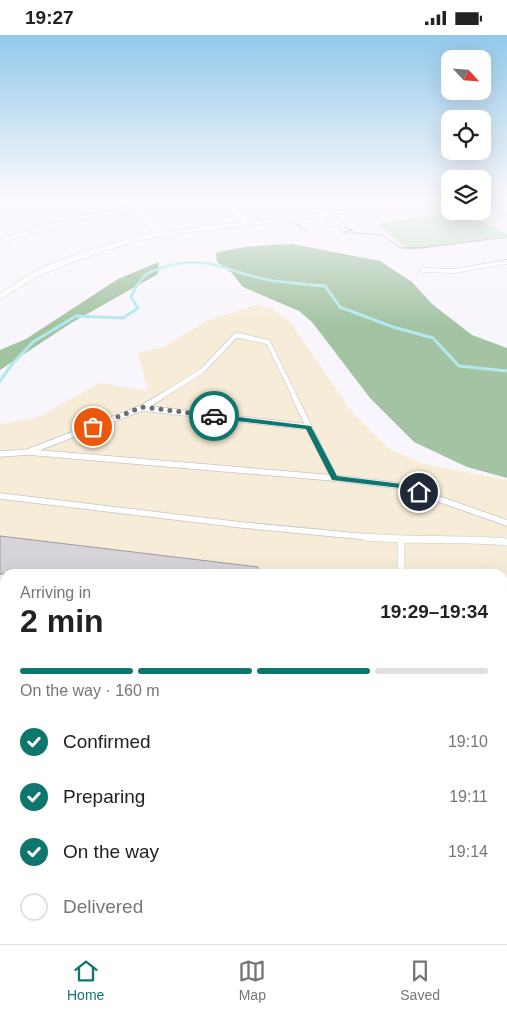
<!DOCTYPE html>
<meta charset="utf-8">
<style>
:root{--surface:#fff;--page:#f2f2f2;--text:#222;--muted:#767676;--line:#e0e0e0;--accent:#0f766e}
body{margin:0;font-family:Helvetica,sans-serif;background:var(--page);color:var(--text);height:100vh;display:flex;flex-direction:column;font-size:19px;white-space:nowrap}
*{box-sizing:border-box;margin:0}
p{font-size:16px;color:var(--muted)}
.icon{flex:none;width:28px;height:28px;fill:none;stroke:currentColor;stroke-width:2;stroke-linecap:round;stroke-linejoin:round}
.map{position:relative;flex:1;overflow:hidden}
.panel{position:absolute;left:0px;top:534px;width:508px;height:376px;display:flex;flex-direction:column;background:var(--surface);border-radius:15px 15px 0 0;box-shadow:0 5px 20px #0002}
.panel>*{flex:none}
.needle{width:32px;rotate:116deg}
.controls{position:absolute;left:441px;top:15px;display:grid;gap:10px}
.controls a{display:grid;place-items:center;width:50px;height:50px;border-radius:10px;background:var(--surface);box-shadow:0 5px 20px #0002;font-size:25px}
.pin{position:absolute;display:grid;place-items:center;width:42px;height:42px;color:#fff;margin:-21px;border:2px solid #fff;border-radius:50%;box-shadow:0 1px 5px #0007}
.courier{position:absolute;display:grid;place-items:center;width:50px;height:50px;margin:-25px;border:4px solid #0f766e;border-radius:50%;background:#fff;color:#222;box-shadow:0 1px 6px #0007}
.overview em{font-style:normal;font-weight:700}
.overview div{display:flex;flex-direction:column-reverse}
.overview{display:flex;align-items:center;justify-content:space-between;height:85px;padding:0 20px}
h1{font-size:32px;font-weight:700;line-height:38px}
.bar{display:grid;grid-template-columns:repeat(4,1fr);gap:8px 5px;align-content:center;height:60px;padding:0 20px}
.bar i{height:6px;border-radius:4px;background:var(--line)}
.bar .active{background:var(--accent)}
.bar p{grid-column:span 4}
ol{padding:0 20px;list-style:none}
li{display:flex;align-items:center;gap:15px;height:55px}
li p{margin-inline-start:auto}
li .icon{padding:5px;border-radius:50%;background:var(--accent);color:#fff;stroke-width:4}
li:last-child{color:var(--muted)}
li i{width:28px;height:28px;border:2px solid var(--line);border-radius:50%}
.status{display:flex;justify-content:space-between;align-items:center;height:35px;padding:0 25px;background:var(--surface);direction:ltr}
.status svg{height:14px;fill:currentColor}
.dock{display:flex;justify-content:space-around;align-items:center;height:70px;border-top:1px solid var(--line);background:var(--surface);font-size:14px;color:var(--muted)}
.dock a{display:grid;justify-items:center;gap:2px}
.dock .active{color:var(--accent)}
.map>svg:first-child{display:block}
.industrial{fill:#f6ecd7;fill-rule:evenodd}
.green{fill:#c5e4c5}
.forest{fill:#a3c3a3}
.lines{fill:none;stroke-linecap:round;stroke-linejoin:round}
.stream-far1{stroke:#b2e9ee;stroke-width:2.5}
.stream{stroke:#b2e9ee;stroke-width:3}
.building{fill:#d6d3d9;stroke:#9e9ba1}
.service-far3-casing{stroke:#c8c4ca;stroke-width:4}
.service-far2-casing{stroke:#c8c4ca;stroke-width:5.5}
.service-far1-casing{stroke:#c8c4ca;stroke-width:7}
.service-casing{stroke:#c8c4ca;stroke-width:8}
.minor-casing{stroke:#c8c4ca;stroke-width:1}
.path{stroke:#959296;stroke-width:1;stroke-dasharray:3 1;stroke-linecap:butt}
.service-far3{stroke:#fff;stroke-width:3}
.service-far2{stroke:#fff;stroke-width:4.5}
.service-far1{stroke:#fff;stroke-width:5.5}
.service{stroke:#fff;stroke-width:7}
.minor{fill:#fff;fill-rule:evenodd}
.route{fill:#0f766e}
.done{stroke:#6f6c70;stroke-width:5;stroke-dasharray:0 9}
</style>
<div class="status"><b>19:27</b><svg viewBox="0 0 49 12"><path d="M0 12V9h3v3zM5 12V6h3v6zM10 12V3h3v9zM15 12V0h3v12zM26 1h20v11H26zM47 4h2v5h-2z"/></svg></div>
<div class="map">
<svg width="507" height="909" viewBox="0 0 507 909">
<rect width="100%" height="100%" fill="#f9f5fc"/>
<!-- industrial -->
<path class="industrial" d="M255,270L269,272L289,286L353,378L389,414L424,429L507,445V909H0V389L36,383L100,348L148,356L138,318L164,312L206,286ZM5,539H502V905H5Z"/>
<!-- green -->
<path class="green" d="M462,176L507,199V201L409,215L376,189Z"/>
<!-- forest -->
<path class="forest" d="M292,209L380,226L412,247L432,269L472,300L507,313V443L467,432L414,407L370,363L312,287L299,276L243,252L232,238L217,227L216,218C241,211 266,210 292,209Z
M159,227L158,239L71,288L0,335V315L26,304L118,244Z"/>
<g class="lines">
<!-- stream-far1 -->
<path class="stream-far1" d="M137,251C143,239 151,236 164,232C207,218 229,238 269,245C286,248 305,249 323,251"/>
<!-- stream -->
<path class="stream" d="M311,250L325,251L340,272L393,292L433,303L459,331L507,336
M0,346L13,328L33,307L76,281L123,283L138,273L131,262L137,250"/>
</g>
<!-- building -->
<path class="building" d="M0,501L258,532V539H0Z"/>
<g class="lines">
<!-- service-far3 casing -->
<g class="service-far3-casing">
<path id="service-far3" d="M315,193L339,188L328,179"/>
</g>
<!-- service-far2 casing -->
<g class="service-far2-casing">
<path id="service-far2" d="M160,362L202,336L236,300L268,307L295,362"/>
</g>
<!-- service-far1 casing -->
<g class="service-far1-casing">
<path id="service-far1" d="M294,361L334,443
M142,373L309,392
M30,416L142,373L162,361
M0,419L28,417L334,443L402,451L507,488
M0,461L242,490L379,503"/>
</g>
<!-- service casing -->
<g class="service-casing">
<path id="service" d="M365,502C413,506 460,503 507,507
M401,505V539
M502,583H507"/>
</g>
<!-- minor casing -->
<g class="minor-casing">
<path id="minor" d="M119,163H125L163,197L244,187L213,163H219L251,186L322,178L299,163H306L329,177L431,163H445L328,181L180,198L131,207L70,228L39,241L0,264V259C11,252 21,244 32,238C65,220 120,205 156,198L132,175L83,184L0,208V204L80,181L128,172Z
M482,163L507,173V177L482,166Z
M0,165L4,167L0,170Z
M507,225V229L454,238L422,237L418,235L422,233L454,234Z"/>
</g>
<!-- path -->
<path class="path" d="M297,190L308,197
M344,192L356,198L382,200L401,213H421L507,202
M340,197H350"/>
<!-- service-far3 -->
<use href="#service-far3" class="service-far3"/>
<!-- service-far2 -->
<use href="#service-far2" class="service-far2"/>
<!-- service-far1 -->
<use href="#service-far1" class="service-far1"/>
<!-- service -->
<use href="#service" class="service"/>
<!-- minor -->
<use href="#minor" class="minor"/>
</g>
<!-- sky -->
<linearGradient id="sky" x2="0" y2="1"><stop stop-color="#92c9ea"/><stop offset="0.56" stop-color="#fcfafe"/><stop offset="1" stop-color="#fcfafe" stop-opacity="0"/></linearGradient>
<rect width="507" height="290" fill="url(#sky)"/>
<!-- route -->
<path class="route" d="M214,379L311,391L337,441L402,449L423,457L419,460L400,453L332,445L306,394L212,383V380Z"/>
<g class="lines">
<!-- done -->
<path class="done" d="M93,392L142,372L214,381"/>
</g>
</svg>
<div class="controls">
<a><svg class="needle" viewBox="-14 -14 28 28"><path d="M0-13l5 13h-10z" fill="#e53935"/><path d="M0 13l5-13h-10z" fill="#767676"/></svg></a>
<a><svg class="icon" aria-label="locate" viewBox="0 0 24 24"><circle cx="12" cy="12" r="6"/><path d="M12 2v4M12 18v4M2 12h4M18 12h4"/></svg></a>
<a><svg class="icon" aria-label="layers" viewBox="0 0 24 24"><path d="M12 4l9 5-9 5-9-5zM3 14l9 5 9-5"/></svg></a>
</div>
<div class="pin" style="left:93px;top:392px;background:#ea580c"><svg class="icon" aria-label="bag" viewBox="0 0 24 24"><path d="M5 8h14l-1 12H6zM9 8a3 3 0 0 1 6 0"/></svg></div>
<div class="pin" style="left:419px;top:457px;background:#1f2937"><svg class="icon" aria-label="home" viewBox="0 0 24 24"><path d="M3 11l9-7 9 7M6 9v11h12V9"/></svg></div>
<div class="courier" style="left:214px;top:381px"><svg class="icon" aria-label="car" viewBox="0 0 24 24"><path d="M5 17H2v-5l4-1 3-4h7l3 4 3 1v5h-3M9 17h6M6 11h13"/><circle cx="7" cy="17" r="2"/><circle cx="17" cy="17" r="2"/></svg></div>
<section class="panel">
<div class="overview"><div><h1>2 min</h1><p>Arriving in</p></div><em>19:29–19:34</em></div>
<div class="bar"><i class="active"></i><i class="active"></i><i class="active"></i><i></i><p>On the way · 160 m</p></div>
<ol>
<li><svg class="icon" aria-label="check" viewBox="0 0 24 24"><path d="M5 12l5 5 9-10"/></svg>Confirmed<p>19:10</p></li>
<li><svg class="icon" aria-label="check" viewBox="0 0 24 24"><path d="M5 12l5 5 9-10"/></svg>Preparing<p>19:11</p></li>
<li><svg class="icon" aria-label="check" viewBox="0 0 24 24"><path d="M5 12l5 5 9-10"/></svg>On the way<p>19:14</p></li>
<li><i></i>Delivered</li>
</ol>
</section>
</div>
<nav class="dock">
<a class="active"><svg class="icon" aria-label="home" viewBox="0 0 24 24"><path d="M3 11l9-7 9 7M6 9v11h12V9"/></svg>Home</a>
<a><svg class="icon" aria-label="map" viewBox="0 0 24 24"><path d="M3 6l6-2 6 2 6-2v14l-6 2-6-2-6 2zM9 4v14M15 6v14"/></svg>Map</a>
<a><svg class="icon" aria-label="saved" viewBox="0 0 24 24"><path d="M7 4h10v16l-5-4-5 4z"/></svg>Saved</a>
</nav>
